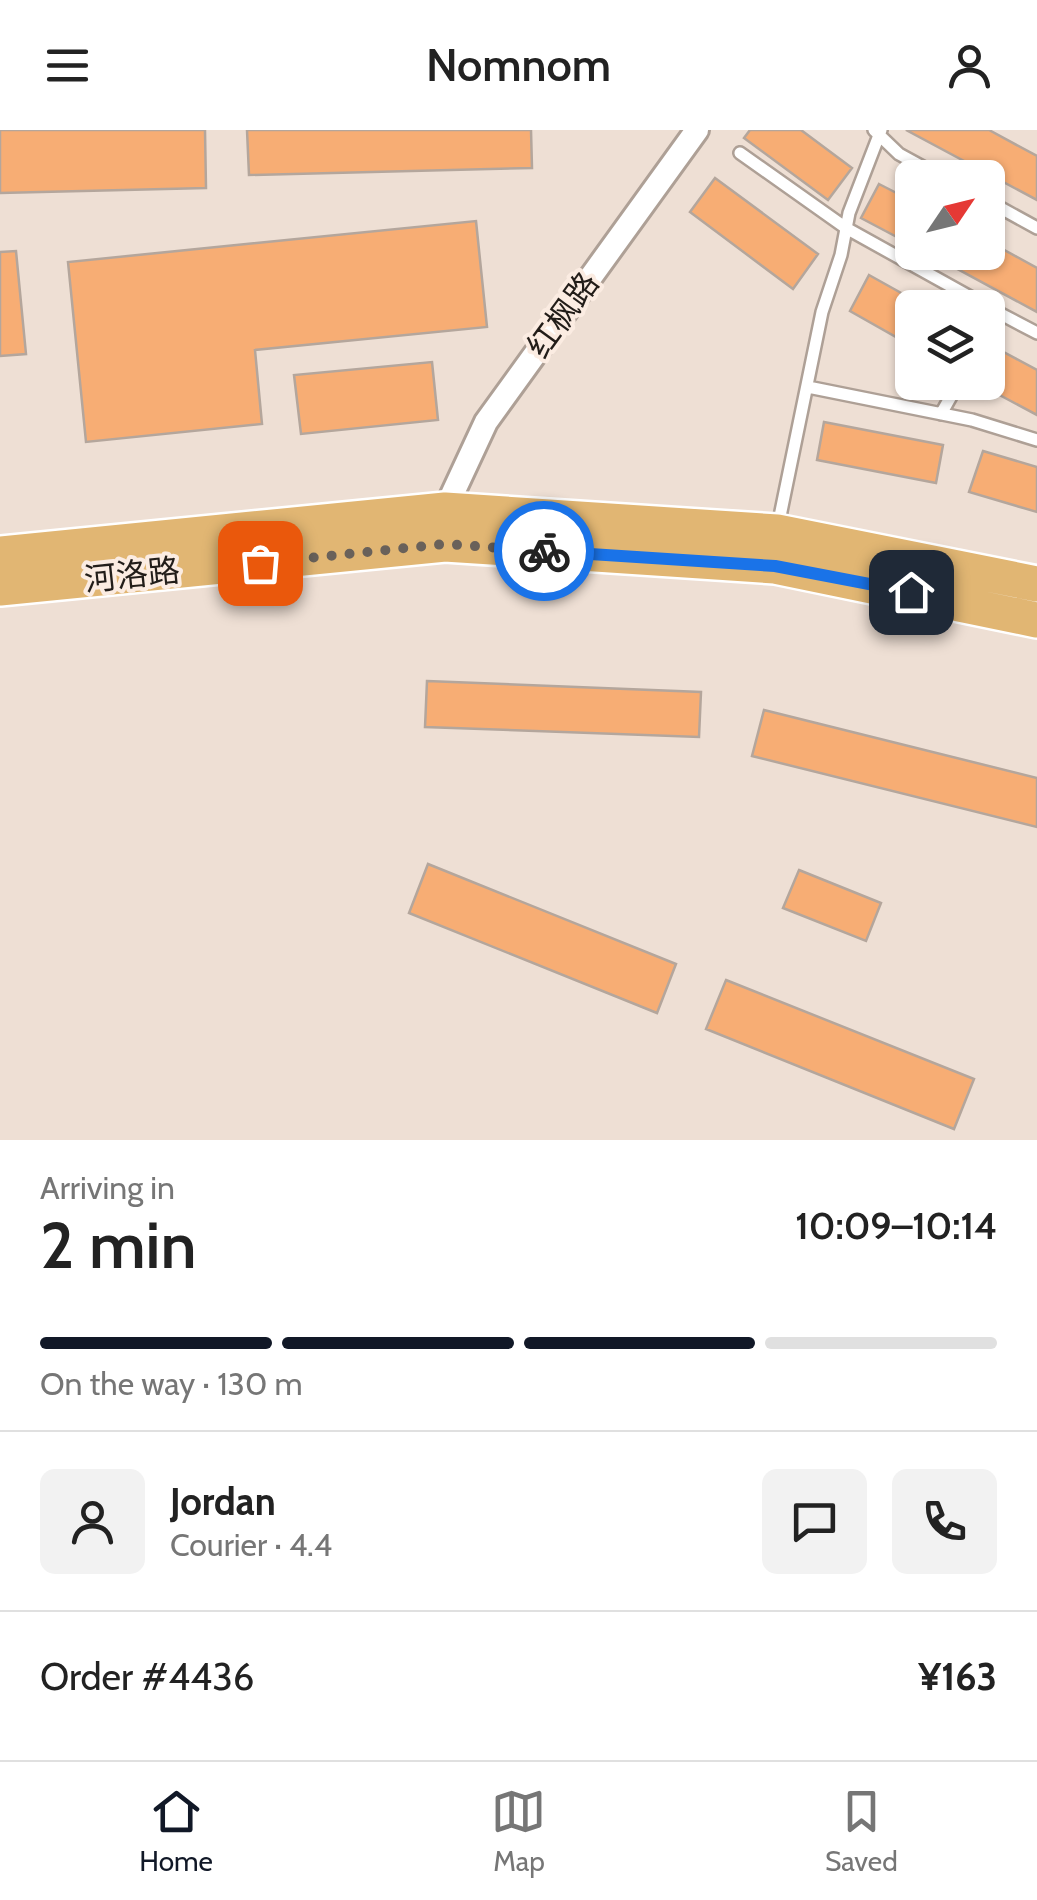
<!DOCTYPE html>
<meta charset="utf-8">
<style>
:root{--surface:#fff;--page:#f2f2f2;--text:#222;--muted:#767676;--line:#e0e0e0;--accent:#111827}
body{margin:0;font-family:Cabin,"Noto Sans SC",sans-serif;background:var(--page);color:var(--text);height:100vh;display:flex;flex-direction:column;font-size:38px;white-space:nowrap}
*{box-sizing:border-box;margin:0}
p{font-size:32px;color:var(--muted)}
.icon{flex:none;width:55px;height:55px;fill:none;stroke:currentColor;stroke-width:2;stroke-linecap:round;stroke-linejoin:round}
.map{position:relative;height:1010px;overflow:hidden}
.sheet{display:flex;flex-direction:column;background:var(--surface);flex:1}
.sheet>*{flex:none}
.needle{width:65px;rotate:55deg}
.controls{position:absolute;left:895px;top:30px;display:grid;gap:20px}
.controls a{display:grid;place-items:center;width:110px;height:110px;border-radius:15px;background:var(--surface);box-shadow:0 2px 8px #0004;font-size:50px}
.pin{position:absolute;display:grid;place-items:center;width:85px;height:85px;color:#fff;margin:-42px;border-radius:20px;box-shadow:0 5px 15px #0006}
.courier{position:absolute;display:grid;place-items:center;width:100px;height:100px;margin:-50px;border:8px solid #1a73e8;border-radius:50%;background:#fff;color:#222;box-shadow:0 2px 12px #0007}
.headline em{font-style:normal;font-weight:600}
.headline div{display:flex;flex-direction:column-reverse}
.headline{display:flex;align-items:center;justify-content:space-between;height:170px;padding:0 40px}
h1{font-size:65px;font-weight:600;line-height:75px}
.bar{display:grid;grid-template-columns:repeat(4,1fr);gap:15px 10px;align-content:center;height:120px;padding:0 40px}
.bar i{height:12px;border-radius:8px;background:var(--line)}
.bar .on{background:var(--accent)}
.bar p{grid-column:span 4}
.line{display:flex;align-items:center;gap:25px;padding:0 40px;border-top:2px solid var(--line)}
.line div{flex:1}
.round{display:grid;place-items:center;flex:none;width:105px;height:105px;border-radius:15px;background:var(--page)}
header{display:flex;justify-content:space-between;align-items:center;height:130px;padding:0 40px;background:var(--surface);font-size:45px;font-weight:600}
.dock{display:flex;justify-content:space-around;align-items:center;height:140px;border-top:2px solid var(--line);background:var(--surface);font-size:28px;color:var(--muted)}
.dock a{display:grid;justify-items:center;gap:5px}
.dock .on{color:var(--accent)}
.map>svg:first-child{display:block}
.building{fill:#f7ad74;stroke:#b4a69c;stroke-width:2.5}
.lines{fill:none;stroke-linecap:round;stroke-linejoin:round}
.service-casing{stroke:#aea096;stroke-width:16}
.minor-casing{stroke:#aea096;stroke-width:28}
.primary-casing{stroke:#fff;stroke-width:40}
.service{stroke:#fff;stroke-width:11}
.minor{stroke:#fff;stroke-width:22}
.primary{stroke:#e1b673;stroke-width:35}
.done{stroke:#69615a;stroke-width:10;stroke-dasharray:0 18}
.route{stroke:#1a73e8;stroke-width:12}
.labels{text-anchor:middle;stroke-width:8;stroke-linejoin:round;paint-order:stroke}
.street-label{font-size:32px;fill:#221d19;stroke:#fbece2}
</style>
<header><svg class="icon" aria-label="menu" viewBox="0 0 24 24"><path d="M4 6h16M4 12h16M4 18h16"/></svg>Nomnom<svg class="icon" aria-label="person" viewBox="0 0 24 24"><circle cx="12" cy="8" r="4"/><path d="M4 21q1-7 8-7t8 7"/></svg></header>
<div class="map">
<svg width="1037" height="1010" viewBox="0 0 1037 1010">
<rect width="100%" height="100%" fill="#eedfd4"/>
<!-- building -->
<path class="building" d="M0,0H205L206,58L0,63Z
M247,0H531L532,38L249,45Z
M750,0H801L852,38L828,70L744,8Z
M906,0H989L1037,26V70Z
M715,48L818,124L793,159L690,82Z
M879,54L912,71V115L861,88Z
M476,91L487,197L255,220L262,294L86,312L68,132Z
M988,111L1037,138V182L926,122H988Z
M16,121L26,224L0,226V122Z
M869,145L928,178H912V216L850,181Z
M998,219L1037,240V285L979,254L988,252V239Z
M432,232L438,290L301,304L294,245Z
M824,292L943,315L936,353L817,330Z
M983,321L1037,337V382L969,362Z
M427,551L701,562L699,607L425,597Z
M764,580L1037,648V697L752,626Z
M428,734L676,834L657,883L409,783Z
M799,740L881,773L866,811L783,778Z
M726,850L974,949L954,999L706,899Z"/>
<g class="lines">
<!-- service casing -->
<g class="service-casing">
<path id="service" d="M874,0L899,24L943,48
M740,23L846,98L999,183L988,203
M988,71L1037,98
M999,183L1037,203
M808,257L972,290L1037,310
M941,284L959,252
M778,396L822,182L841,125L849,83L881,0"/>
</g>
<!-- minor casing -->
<g class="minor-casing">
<path id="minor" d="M445,380L486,292L697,0"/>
</g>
<!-- primary casing -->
<g class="primary-casing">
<path id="primary" d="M0,424L445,380L777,402L1037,454
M0,458L445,414L775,436L1037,490"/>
</g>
<!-- service -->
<use href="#service" class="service"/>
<!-- minor -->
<use href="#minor" class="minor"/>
<!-- primary -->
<use href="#primary" class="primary"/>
</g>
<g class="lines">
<!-- done -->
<path class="done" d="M260,433L445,414L544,421"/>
<!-- route -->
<path class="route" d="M544,421L775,436L911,462"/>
</g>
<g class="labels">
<!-- street labels -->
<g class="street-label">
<text transform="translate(563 185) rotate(-54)" y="11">红枫路</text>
<text transform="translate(132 445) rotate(-6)" y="11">河洛路</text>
</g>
</g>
</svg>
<div class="controls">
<a><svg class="needle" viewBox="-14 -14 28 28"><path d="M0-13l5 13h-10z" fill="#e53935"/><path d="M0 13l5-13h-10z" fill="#767676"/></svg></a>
<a><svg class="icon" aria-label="layers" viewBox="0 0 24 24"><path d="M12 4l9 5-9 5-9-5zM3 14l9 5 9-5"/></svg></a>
</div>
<div class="pin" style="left:260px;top:433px;background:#ea580c"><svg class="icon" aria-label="bag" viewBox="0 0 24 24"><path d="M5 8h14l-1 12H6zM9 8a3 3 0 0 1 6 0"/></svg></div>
<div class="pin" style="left:911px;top:462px;background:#1f2937"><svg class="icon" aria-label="home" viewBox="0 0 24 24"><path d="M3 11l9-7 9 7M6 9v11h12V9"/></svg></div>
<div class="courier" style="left:544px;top:421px"><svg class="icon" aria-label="bike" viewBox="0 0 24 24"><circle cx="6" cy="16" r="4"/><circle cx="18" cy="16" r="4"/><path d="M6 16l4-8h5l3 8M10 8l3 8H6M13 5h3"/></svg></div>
</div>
<section class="sheet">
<div class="headline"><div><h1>2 min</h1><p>Arriving in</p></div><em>10:09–10:14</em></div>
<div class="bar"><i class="on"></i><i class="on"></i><i class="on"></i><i></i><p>On the way · 130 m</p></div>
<div class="line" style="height:180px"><a class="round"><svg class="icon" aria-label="person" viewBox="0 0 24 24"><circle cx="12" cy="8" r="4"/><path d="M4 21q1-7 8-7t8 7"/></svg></a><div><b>Jordan</b><p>Courier · 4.4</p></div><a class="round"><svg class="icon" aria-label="chat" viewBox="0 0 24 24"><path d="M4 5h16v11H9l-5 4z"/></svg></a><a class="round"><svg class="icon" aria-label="phone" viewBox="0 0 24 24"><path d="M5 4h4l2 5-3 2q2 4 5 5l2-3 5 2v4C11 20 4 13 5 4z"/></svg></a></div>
<div class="line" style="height:130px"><div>Order #4436</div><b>¥163</b></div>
</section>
<nav class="dock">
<a class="on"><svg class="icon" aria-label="home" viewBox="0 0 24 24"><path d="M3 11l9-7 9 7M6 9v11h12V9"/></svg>Home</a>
<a><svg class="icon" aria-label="map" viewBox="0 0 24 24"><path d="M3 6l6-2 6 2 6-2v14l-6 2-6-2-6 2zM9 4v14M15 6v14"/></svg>Map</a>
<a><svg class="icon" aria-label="saved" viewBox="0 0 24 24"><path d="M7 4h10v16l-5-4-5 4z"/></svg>Saved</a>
</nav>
